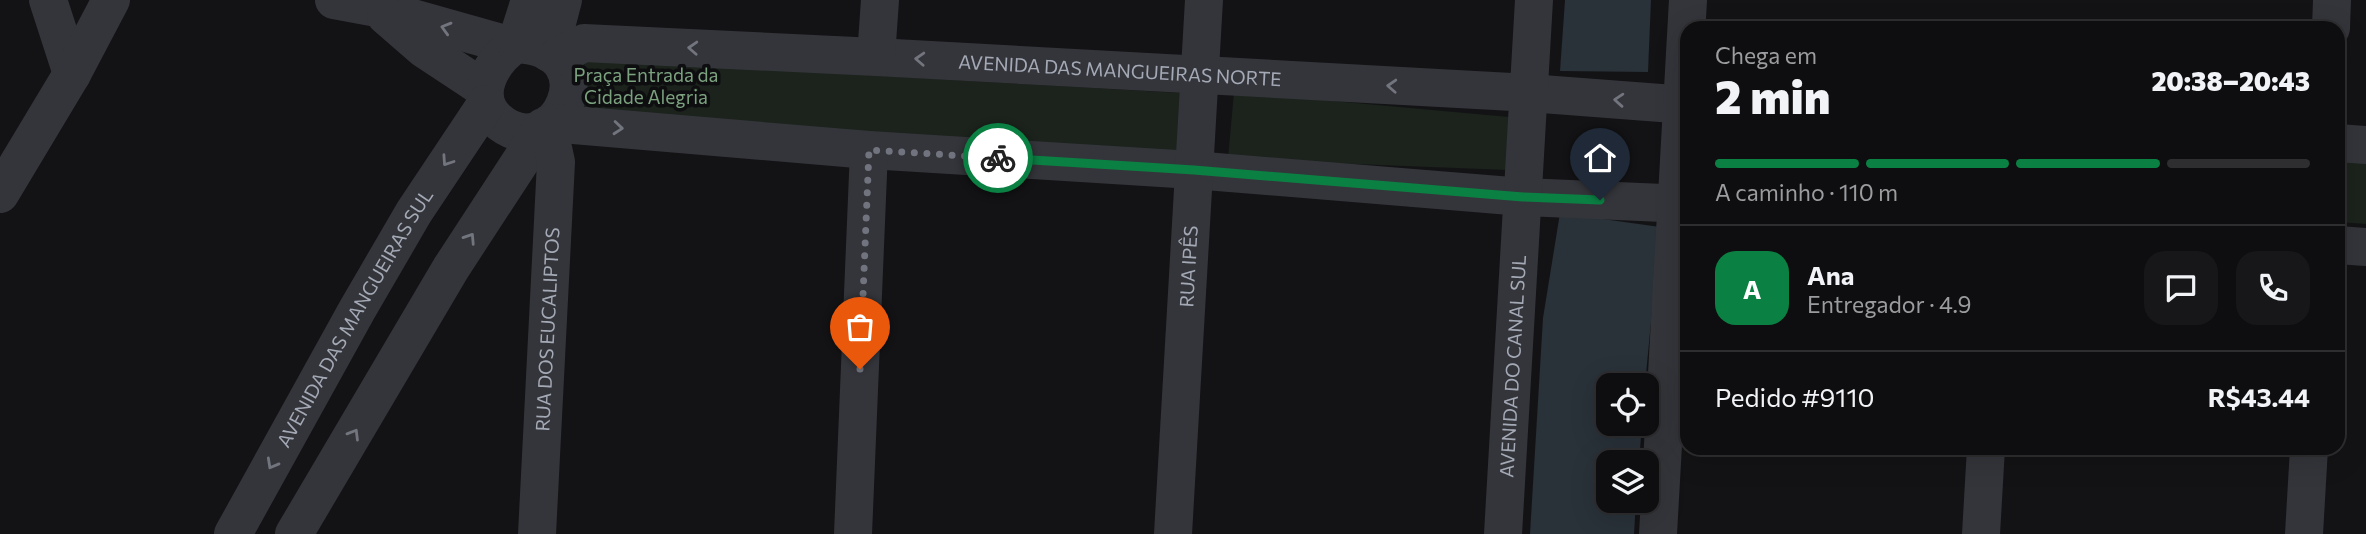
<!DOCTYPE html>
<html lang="pt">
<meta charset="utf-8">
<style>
:root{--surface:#0e0e10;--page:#171719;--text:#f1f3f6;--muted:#9b9c9f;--line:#2e2e30;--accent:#0b8043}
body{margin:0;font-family:Commissioner,sans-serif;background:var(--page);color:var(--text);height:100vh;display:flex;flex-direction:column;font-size:26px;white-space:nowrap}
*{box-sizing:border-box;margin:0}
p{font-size:23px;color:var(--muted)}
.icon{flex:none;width:38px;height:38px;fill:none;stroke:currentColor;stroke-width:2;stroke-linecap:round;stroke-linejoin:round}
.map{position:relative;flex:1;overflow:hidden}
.panel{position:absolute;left:1680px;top:21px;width:665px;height:434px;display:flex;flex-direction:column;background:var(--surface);border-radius:21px;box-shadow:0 7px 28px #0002,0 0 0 2px var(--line)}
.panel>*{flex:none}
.controls{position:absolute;left:1596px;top:373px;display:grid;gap:14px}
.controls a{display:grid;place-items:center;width:63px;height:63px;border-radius:14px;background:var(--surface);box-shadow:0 7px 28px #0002,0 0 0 2px var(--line);font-size:35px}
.pin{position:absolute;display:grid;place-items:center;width:60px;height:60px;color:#fff;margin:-72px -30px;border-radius:50% 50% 50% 0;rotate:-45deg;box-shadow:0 0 7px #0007}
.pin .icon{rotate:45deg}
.courier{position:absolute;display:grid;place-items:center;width:70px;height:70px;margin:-35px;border:5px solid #0b8043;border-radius:50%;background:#fff;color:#222;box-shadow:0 2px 9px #0007}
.headline em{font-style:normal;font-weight:800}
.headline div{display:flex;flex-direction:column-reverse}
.headline{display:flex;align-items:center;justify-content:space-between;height:119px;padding:0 35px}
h1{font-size:46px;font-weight:800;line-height:52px}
.bar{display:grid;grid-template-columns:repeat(4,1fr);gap:10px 7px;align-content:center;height:84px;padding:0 35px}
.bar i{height:9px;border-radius:5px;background:var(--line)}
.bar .on{background:var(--accent)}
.bar p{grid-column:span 4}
.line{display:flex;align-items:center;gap:18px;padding:0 35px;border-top:2px solid var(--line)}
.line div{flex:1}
.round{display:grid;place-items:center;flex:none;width:74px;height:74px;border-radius:21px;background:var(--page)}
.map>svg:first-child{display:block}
.green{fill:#1b231c}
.water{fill:#293139}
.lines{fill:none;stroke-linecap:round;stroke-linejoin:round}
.minor{stroke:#34353a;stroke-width:38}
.oneway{stroke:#72757e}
.done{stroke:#71747e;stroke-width:7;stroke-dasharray:0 12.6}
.route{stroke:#0b8043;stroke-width:9}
.labels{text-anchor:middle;stroke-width:7;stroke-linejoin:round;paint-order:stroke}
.street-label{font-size:19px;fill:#a4a9b6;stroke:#0e0e10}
.park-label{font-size:19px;fill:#7ba17f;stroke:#0e0e10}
</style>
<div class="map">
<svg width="2366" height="534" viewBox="0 0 2366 534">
<rect width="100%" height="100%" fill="#131315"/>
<!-- green -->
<path class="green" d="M586,59L1180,93L1184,148L1169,155L588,114C578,99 580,76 586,59Z
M1234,92L1509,117L1508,170L1228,159Z
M2338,160L2366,162V224L2338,222Z"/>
<!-- water -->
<path class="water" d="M1565,0H1651L1648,72L1560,71Z
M1560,213L1660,227L1645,385H1608V424H1642L1639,462H1608V500L1636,501L1634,534H1530L1543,318Z"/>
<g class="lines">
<!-- minor -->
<g class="minor">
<path d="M48,0L72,74"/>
<path d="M334,0L377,8L512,46"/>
<path d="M386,16L424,49L483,88"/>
<path d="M2331,28L2332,0"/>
<path d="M516,44C615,49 554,171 497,120C470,96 492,60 516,44Z"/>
<path d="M516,44L530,0"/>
<path d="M549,53L563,0"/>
<path id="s1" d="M557,57L584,43L876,57L1529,93L1687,105"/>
<path d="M876,57L880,0"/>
<path d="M550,123L869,150L1193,170L1523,197L1687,204"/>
<path d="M2338,143L2366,145"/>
<path d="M0,194L72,74L111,0"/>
<path d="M2338,245L2366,247"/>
<path id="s2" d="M233,534L357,310L414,212L486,104"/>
<path d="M294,534L451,268L543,127"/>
<path id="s3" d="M537,534L556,162L548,125"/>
<path d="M853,534L869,150"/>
<path id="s4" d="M1173,534L1204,0"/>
<path id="s5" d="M1503,534L1534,0"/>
<path d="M1658,534L1688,0"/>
<path d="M1981,534L1986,448"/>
<path d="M2304,534L2309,448"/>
</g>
</g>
<!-- one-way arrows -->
<defs><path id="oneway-chevron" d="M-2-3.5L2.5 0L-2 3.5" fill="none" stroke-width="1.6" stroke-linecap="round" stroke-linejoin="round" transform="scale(1.75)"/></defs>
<g class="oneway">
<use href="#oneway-chevron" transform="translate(446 28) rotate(-164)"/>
<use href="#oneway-chevron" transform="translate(693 48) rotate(-177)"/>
<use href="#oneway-chevron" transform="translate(920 59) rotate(-177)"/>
<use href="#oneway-chevron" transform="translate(1392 86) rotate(-177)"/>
<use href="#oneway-chevron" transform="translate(1619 100) rotate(-176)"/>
<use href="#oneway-chevron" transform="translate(618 128) rotate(5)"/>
<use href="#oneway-chevron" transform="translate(447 161) rotate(124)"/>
<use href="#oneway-chevron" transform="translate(470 238) rotate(-57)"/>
<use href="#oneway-chevron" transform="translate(354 434) rotate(-59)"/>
<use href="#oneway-chevron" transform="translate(272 464) rotate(119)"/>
</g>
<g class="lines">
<!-- done -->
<path class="done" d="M860,369L869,150L998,158"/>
<!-- route -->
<path class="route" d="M998,158L1194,170L1523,197L1600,200"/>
</g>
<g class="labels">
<!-- street labels -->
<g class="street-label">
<text dy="7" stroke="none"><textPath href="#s1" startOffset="567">AVENIDA DAS MANGUEIRAS NORTE</textPath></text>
<text dy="7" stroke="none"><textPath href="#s4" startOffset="268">RUA IPÊS</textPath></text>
<text dy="7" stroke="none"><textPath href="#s2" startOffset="248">AVENIDA DAS MANGUEIRAS SUL</textPath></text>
<text dy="7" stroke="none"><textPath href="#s3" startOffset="205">RUA DOS EUCALIPTOS</textPath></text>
<text dy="7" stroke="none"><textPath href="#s5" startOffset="168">AVENIDA DO CANAL SUL</textPath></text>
</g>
<!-- park labels -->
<g class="park-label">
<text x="646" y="82">Praça Entrada da<tspan x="646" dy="22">Cidade Alegria</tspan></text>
</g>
</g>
</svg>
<div class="controls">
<a><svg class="icon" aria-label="locate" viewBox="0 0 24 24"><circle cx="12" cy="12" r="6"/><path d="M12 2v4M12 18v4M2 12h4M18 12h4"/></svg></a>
<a><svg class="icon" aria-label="layers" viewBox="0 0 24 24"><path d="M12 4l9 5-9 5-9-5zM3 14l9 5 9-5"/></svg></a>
</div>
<div class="pin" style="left:860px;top:369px;background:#ea580c"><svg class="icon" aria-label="bag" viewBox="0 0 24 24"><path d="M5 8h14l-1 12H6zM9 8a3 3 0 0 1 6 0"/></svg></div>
<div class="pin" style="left:1600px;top:200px;background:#1f2937"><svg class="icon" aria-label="home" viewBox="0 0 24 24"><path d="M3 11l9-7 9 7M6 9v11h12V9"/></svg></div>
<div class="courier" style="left:998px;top:158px"><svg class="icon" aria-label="bike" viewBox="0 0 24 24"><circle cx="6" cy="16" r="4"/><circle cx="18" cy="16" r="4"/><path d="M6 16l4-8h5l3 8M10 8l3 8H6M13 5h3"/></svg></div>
<section class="panel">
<div class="headline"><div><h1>2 min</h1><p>Chega em</p></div><em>20:38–20:43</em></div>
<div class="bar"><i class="on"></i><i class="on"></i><i class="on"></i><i></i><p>A caminho · 110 m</p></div>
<div class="line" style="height:126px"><b class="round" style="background:var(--accent);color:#fff">A</b><div><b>Ana</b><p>Entregador · 4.9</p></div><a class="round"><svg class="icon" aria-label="chat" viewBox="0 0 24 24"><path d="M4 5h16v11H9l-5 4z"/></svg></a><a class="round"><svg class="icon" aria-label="phone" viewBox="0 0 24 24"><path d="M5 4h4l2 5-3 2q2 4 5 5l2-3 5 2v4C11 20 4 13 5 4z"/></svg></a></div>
<div class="line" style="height:91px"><div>Pedido #9110</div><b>R$43.44</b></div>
</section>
</div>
